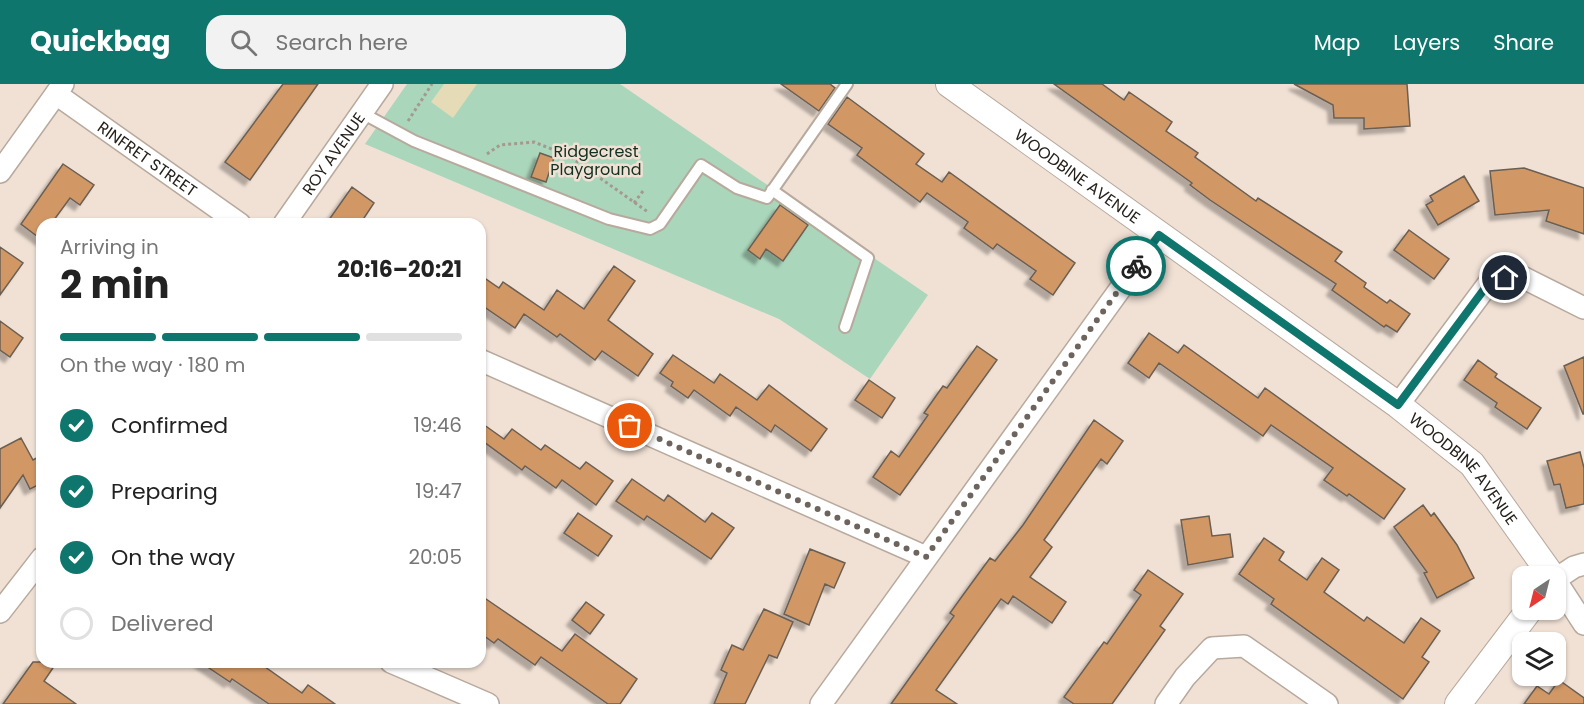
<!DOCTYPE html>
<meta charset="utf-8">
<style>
:root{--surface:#fff;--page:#f2f2f2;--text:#222;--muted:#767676;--line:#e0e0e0;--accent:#0f766e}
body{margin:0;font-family:Poppins,sans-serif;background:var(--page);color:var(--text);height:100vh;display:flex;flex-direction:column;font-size:22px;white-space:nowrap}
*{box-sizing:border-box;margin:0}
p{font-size:20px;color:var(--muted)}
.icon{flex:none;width:33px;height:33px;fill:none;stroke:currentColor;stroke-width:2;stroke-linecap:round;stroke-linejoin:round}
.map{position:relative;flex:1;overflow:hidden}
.drawer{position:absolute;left:36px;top:134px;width:450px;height:450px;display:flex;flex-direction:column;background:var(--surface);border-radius:18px;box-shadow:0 2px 4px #0004}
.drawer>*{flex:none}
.needle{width:39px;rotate:215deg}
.buttons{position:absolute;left:1512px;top:482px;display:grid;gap:12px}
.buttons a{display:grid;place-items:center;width:54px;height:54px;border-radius:12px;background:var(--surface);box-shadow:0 2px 4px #0004;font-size:30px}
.pin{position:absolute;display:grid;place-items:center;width:51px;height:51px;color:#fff;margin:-26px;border:3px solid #fff;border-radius:50%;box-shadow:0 2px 6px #0007}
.courier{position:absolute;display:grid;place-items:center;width:60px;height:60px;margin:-30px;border:4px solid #0f766e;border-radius:50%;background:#fff;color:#222;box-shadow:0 2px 8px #0007}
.headline em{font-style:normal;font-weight:700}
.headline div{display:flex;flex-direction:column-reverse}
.headline{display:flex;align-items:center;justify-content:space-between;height:102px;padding:0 24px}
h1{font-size:39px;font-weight:700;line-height:45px}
.bar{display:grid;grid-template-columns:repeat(4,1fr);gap:9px 6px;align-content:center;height:72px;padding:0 24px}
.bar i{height:8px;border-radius:4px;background:var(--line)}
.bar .current{background:var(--accent)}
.bar p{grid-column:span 4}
ol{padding:0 24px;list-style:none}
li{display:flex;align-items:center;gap:18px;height:66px}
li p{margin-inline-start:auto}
li .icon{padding:6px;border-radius:50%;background:var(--accent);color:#fff;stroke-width:4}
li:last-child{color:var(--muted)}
li i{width:33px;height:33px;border:3px solid var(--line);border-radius:50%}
header{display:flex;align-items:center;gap:36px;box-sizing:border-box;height:84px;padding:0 30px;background:var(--accent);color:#fff}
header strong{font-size:28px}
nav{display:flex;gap:33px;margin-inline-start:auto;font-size:21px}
.search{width:420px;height:54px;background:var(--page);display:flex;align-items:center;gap:15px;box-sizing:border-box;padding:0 21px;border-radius:18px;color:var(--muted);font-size:22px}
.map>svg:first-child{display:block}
.green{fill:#aad6bb}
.sand{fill:#e5dbb6}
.building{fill:#d19866;stroke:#6b5e53;stroke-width:1.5;filter:url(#shadow)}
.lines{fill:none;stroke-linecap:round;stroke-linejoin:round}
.service-casing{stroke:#b8a99d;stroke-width:14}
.minor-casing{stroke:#b8a99d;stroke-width:24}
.tertiary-casing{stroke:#b8a99d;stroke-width:28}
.path{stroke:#a4998f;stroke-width:3;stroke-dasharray:3 3;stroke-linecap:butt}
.service{stroke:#fff;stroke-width:10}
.minor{stroke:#fff;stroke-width:21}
.tertiary{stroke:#fff;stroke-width:26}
.done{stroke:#6d645d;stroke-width:6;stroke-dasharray:0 10.8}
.route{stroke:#0f766e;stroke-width:8}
.labels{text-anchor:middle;stroke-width:5;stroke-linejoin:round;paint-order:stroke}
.park-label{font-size:16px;fill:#113120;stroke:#f1e1d5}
.street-label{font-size:16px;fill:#26211c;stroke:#f1e1d5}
</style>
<header>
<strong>Quickbag</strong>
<div class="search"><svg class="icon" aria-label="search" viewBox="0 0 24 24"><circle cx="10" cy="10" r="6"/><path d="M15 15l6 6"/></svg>Search here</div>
<nav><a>Map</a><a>Layers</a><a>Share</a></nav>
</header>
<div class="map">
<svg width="1584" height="620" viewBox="0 0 1584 620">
<defs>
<filter id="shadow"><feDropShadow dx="-5.5" dy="5.5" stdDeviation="1.5" flood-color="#0004"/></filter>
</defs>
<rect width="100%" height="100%" fill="#f1e1d5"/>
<!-- green -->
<path class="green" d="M407,0H620L928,211L870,295L779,235L365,60Z"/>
<!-- sand -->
<path class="sand" d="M444,0H477L453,34L431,18Z"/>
<!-- building -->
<path class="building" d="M283,0H318L250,96L225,78Z
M781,0H830L835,4L819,27Z
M1054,0H1102L1124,16L1129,8L1172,38L1166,47L1198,69L1195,73L1256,117L1258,114L1342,168L1335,177L1366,199L1364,203L1387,219L1390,216L1410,230L1397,248L1386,241L1384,243L1332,206L1336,200L1210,116L1190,101L1192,99Z
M1294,0H1407L1410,42L1364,45V34H1334L1333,21Z
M847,13L924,70L916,80L942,98L949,88L1075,179L1053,211L1030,195L1036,187L997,160L993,165L964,144L968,138L927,109L920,118L857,71L862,64L828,40Z
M540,69L554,74L546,98L531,93Z
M63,80L94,101L80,121L70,114L51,140H42V156L21,140Z
M1524,84L1584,104V150L1546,137L1549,126L1495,131L1490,87Z
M1464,92L1479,117L1438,141L1426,121L1433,117L1430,112Z
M352,103L374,119L360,140H326Z
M780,121L808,141L783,177L766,165L760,175L748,166Z
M1409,146L1449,175L1434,195L1394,166Z
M0,163L23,179L0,211Z
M614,182L635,197L608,236L653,270L638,292L602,267L595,276L560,250L557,253L524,230L515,244L480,220V191L499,204L503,198L544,226L557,206L584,225Z
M0,237L23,254L10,273L0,266Z
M1149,249L1178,269L1184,261L1258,314L1265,304L1405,405L1384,435L1349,410L1347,412L1324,396L1333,384L1271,341L1263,352L1159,279L1149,294L1128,279Z
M977,262L997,276L900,411L873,393L891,367L899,373L928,331L924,329L943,302L947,304Z
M673,271L714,299L720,290L757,316L769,301L827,345L811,367L775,341L771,348L736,323L730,332L694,306L688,314L671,302L673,298L660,289Z
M1584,273V330H1583L1564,282Z
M1478,276L1497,290L1495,293L1541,324L1527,345L1495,323L1497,319L1464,296Z
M869,296L895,314L882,334L855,316Z
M1094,336L1123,357L1107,380L1101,375L1044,456L1052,463L1030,493L1066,518L1052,539L1013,512L1008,520L1001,515L936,606L957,620H891L954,532L950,529L963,511L990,474L995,477L1023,441Z
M480,338L504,355L512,345L541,366L545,361L580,385L586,378L613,397L596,421L562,396L556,404L525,382L522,386L480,355Z
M21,354L33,376L42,371V399L30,405L23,391L0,424V365Z
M1580,368L1584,384V420L1566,424L1560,400L1554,401L1547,377Z
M632,395L664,417L668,411L705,438L712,429L734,444L711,475L647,432L644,436L616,417Z
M1423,421L1431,432L1434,429L1457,461L1474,494L1437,514L1424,489L1427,488L1394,443Z
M578,429L612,452L598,472L564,449Z
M1209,432L1212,452L1230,450L1233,473L1188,481L1181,436Z
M1264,454L1284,468L1279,476L1307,496L1322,474L1339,486L1324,508L1364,537L1367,533L1404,559L1421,534L1440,547L1422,573L1429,578L1403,615L1271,520L1274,515L1239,490Z
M810,465L845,479L834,504L825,500L809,541L784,530Z
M1148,486L1183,510L1160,542L1165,546L1112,620H1074L1064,613L1104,558L1107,560L1141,511L1134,506Z
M486,515L562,567L575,550L637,595L620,620H608L541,573L535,581L498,555L494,559L480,549V523Z
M586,518L604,531L590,550L572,536Z
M764,525L793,538L777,574L769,571L745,620H714L727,589L721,586L732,561L743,566Z
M33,578H57L44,597L76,620H3Z
M200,578H258L302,609L308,601L335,620H269L232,595L230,598Z
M1559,596L1584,614V620H1524L1537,602L1549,610Z"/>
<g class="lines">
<!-- service casing -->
<g class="service-casing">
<path id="service" d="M362,29L414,57L609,135L650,145L660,140L701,81L737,104L767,114L847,0
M772,106L868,174L845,243"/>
</g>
<!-- minor casing -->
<g class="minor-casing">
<g id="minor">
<path id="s1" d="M56,10L240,140"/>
<path d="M0,88L63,0"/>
<path id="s2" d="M284,140L382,0"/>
<path d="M480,276L926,473"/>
<path d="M1398,321L1491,196L1518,191L1584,224"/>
<path d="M1556,495L1574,483L1584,480"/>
<path d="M1556,497L1584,540"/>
<path d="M0,528L42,474"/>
<path d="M391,578L488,620"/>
<path d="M821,620L1159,151"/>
<path d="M1166,620L1185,593L1212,564L1244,562L1327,620"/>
</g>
</g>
<!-- tertiary casing -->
<g class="tertiary-casing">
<g id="tertiary">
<path id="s3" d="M949,0L1398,321L1472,380L1552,492"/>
<path d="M1458,620L1530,525"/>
</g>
</g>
<!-- path -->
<path class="path" d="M408,37L432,0
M487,70L500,61L534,58L569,72L648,128
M634,119L643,107"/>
<!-- service -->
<use href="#service" class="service"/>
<!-- minor -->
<use href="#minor" class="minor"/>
<!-- tertiary -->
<use href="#tertiary" class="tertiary"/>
</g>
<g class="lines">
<!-- done -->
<path class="done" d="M630,342L926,473L1136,182"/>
<!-- route -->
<path class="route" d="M1136,182L1159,151L1398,321L1491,196L1505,194"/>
</g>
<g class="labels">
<!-- park labels -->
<g class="park-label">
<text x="596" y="73">Ridgecrest<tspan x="596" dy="18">Playground</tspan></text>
</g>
<!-- street labels -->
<g class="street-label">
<text dy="6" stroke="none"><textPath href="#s2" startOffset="86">ROY AVENUE</textPath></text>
<text dy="6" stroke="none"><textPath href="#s1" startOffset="112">RINFRET STREET</textPath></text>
<text dy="6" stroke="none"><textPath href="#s3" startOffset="158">WOODBINE AVENUE</textPath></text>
<text dy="6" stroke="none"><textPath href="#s3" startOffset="644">WOODBINE AVENUE</textPath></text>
</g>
</g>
</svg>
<div class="buttons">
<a><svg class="needle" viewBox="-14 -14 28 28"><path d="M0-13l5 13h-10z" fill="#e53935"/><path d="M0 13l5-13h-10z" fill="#767676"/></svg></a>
<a><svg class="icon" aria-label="layers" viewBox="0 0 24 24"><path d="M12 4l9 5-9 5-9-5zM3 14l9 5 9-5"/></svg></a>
</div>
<div class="pin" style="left:630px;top:342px;background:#ea580c"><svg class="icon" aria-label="bag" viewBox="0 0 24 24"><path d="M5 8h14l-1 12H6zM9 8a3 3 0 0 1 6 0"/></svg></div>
<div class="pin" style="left:1505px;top:194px;background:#1f2937"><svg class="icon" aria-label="home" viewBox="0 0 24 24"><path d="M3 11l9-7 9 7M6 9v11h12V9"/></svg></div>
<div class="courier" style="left:1136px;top:182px"><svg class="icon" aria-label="bike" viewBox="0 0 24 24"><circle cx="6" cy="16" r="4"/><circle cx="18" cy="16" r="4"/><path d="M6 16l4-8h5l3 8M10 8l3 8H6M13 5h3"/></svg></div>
<section class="drawer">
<div class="headline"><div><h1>2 min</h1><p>Arriving in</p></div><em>20:16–20:21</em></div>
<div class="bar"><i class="current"></i><i class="current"></i><i class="current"></i><i></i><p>On the way · 180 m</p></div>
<ol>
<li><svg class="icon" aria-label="check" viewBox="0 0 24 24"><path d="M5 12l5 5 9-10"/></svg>Confirmed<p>19:46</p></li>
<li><svg class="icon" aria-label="check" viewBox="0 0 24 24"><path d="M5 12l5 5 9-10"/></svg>Preparing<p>19:47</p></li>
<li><svg class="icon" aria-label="check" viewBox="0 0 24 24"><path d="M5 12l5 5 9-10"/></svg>On the way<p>20:05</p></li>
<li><i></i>Delivered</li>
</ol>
</section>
</div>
